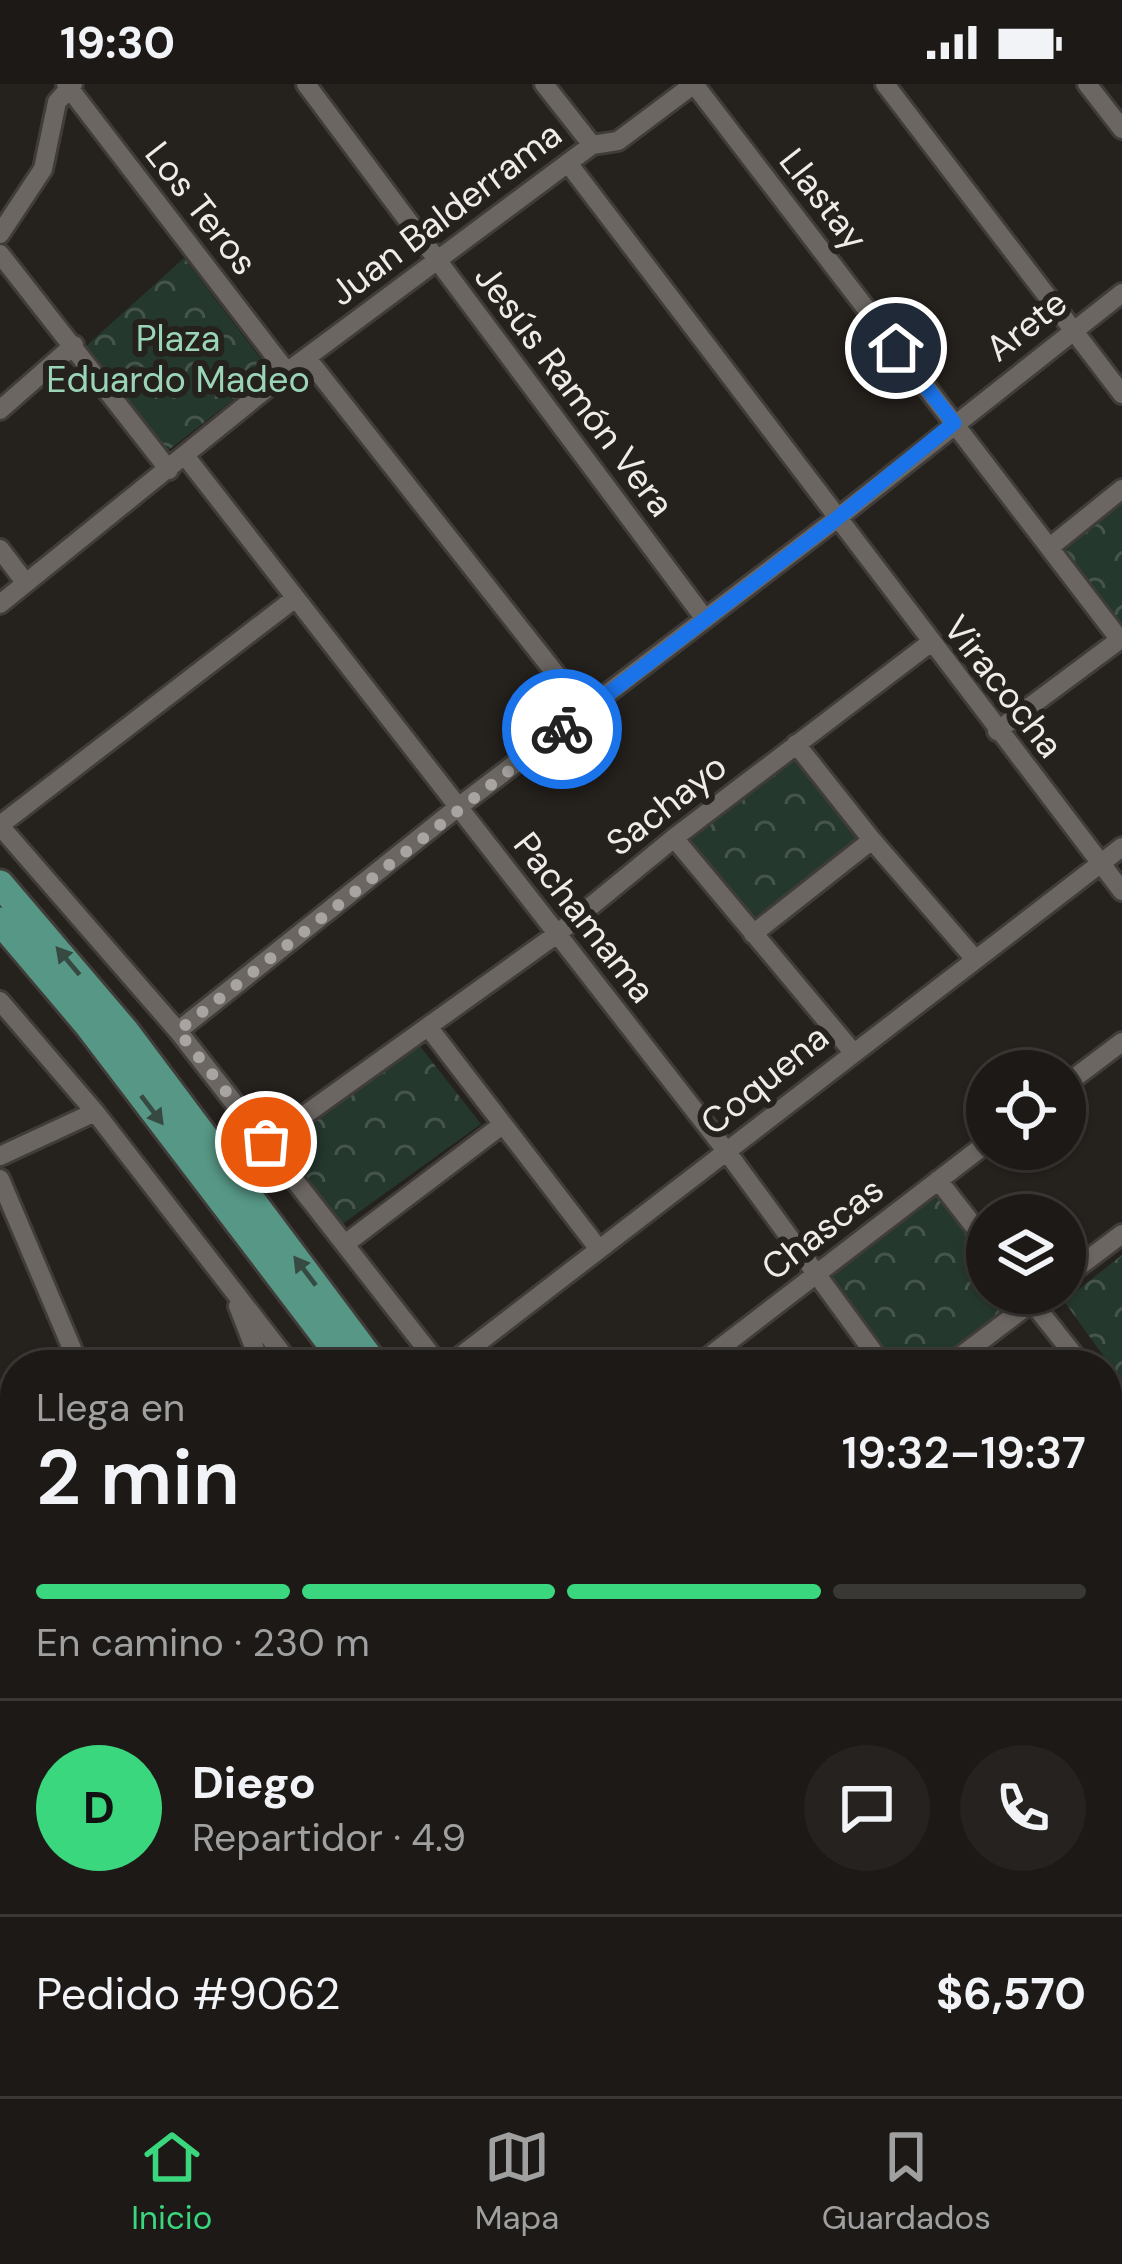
<!DOCTYPE html>
<html lang="es">
<meta charset="utf-8">
<style>
:root{--surface:#1c1916;--page:#25221f;--text:#f1f3f6;--muted:#a0a0a1;--line:#3a3835;--accent:#3bd77e}
body{margin:0;font-family:"DM Sans",sans-serif;background:var(--page);color:var(--text);height:100vh;display:flex;flex-direction:column;font-size:45px;white-space:nowrap}
*{box-sizing:border-box;margin:0}
p{font-size:39px;color:var(--muted)}
.icon{flex:none;width:66px;height:66px;fill:none;stroke:currentColor;stroke-width:2;stroke-linecap:round;stroke-linejoin:round}
.map{position:relative;flex:1;overflow:hidden}
.drawer{position:absolute;left:0px;top:1266px;width:1122px;height:747px;display:flex;flex-direction:column;background:var(--surface);border-radius:48px 48px 0 0;box-shadow:0 3px 9px #0004,0 0 0 3px var(--line)}
.drawer>*{flex:none}
.controls{position:absolute;left:966px;top:966px;display:grid;gap:24px}
.controls a{display:grid;place-items:center;width:120px;height:120px;border-radius:50%;background:var(--surface);box-shadow:0 3px 9px #0004,0 0 0 3px var(--line);font-size:60px}
.pin{position:absolute;display:grid;place-items:center;width:102px;height:102px;color:#fff;margin:-51px;border:6px solid #fff;border-radius:50%;box-shadow:0 3px 12px #0007}
.courier{position:absolute;display:grid;place-items:center;width:120px;height:120px;margin:-60px;border:9px solid #1a73e8;border-radius:50%;background:#fff;color:#222;box-shadow:0 3px 15px #0007}
.headline em{font-style:normal;font-weight:600}
.headline div{display:flex;flex-direction:column-reverse}
.headline{display:flex;align-items:center;justify-content:space-between;height:204px;padding:0 36px}
h1{font-size:78px;font-weight:600;line-height:90px}
.bar{display:grid;grid-template-columns:repeat(4,1fr);gap:18px 12px;align-content:center;height:144px;padding:0 36px}
.bar i{height:15px;border-radius:9px;background:var(--line)}
.bar .selected{background:var(--accent)}
.bar p{grid-column:span 4}
.line{display:flex;align-items:center;gap:30px;padding:0 36px;border-top:3px solid var(--line)}
.line div{flex:1}
.round{display:grid;place-items:center;flex:none;width:126px;height:126px;border-radius:63px;background:var(--page)}
.status{display:flex;justify-content:space-between;align-items:center;height:84px;padding:0 60px;background:var(--surface);direction:ltr}
.status svg{height:33px;fill:currentColor}
.tabs{display:flex;justify-content:space-around;align-items:center;height:168px;border-top:3px solid var(--line);background:var(--surface);font-size:33px;color:var(--muted)}
.tabs a{display:grid;justify-items:center;gap:6px}
.tabs .selected{color:var(--accent)}
.map>svg:first-child{display:block}
.park{fill:url(#park-crowns)}
.lines{fill:none;stroke-linecap:round;stroke-linejoin:round}
.street-casing{stroke:#3f3c39;stroke-width:24}
.secondary-casing{stroke:#3f3c39;stroke-width:30}
.primary-casing{stroke:#3f3c39;stroke-width:33}
.street{stroke:#6b6661;stroke-width:18}
.secondary{stroke:#6b6661;stroke-width:24}
.primary{stroke:#579785;stroke-width:27}
.oneway{fill:#364a41}
.done{stroke:#a8a4a2;stroke-width:12;stroke-dasharray:0 21.6}
.route{stroke:#1a73e8;stroke-width:15}
.labels{text-anchor:middle;stroke-width:12;stroke-linejoin:round;paint-order:stroke}
.street-label{font-size:36px;fill:#eeebe9;stroke:#25211d}
.park-label{font-size:36px;fill:#9bd5b8;stroke:#25211d}
</style>
<div class="status"><b>19:30</b><svg viewBox="0 0 49 12"><path d="M0 12V9h3v3zM5 12V6h3v6zM10 12V3h3v9zM15 12V0h3v12zM26 1h20v11H26zM47 4h2v5h-2z"/></svg></div>
<div class="map">
<svg width="1122" height="2012" viewBox="0 0 1122 2012">
<defs>
<pattern id="park-crowns" width="20" height="18" patternUnits="userSpaceOnUse" patternTransform="scale(3)"><rect width="20" height="18" fill="#25382e"/><path d="M2 6a3 3 0 1 1 6 0M12 15a3 3 0 1 1 6 0" fill="none" stroke="#45554c"/></pattern>
</defs>
<rect width="100%" height="100%" fill="#25211d"/>
<!-- park -->
<path class="park" d="M184,174L270,287L166,368L85,263Z
M1122,416V541L1060,464Z
M793,670L860,756L752,835L685,753Z
M419,961L481,1040L341,1141L282,1061Z
M935,1107L987,1174V1209H1014L1020,1216L935,1281H896L831,1192Z
M1122,1171V1298L1064,1217Z"/>
<g class="lines">
<!-- street casing -->
<g class="street-casing">
<path id="street" d="M66,0L287,288
M306,0L705,535
M544,0L592,61
M694,0L1120,556
M885,0L1122,310
M1087,0L1122,45
M568,79L1122,807
M0,150L43,85L57,18L73,0
M0,170L169,386
M307,274L585,627
M0,326L74,261
M186,373L727,1068L883,1281
M1050,463L1122,405
M0,465L25,498
M0,520L287,288L592,61L618,57L694,0
M997,647L1122,554
M796,660L872,756L974,874
M0,741L294,515
M0,742L178,947L439,1281
M674,754L852,967
M753,850L872,756
M0,917L95,1028L291,1281
M429,944L598,1164
M178,947L457,724L835,436L1122,209
M1065,1001L1122,958
M267,1058L557,850L674,754L930,559
M0,1072L95,1028
M0,1095L79,1281
M938,1096L987,1159
M345,1160L502,1041
M1065,1193L1122,1150
M1028,1213L1082,1281
M238,1222L261,1281
M449,1281L1122,763
M698,1281L987,1059
M949,1281L1044,1209
M1107,1313L1122,1332
M0,1479L15,1473
M0,1509L15,1544
M1107,1777L1122,1765
M0,1855L15,1849
M0,1927L15,1962
M1107,1969L1122,1957
M30,1998L36,2012
M207,1998L213,2012
M386,1998L392,2012
M746,1998L756,2012
M977,1998L988,2012
M1052,2012L1070,1998"/>
</g>
<!-- secondary casing -->
<g class="secondary-casing">
<path id="secondary" d="M1107,1547L1122,1535
M1107,1576L1122,1565
M549,2012L582,1998"/>
</g>
<!-- primary casing -->
<g class="primary-casing">
<path id="primary" d="M0,800L126,948L375,1281
M0,837L88,941L347,1281
M887,1998L898,2012
M912,1998L922,2012"/>
</g>
<!-- street -->
<use href="#street" class="street"/>
<!-- secondary -->
<use href="#secondary" class="secondary"/>
<!-- primary -->
<use href="#primary" class="primary"/>
</g>
<!-- one-way arrows -->
<defs><path id="oneway-solid" d="M-6-.8H1V-3.2L6.5 0L1 3.2V.8H-6Z" transform="scale(3)"/></defs>
<g class="oneway">
<use href="#oneway-solid" transform="translate(68 877) rotate(-130)"/>
<use href="#oneway-solid" transform="translate(152 1026) rotate(53)"/>
<use href="#oneway-solid" transform="translate(305 1187) rotate(-127)"/>
</g>
<g class="lines">
<!-- done -->
<path class="done" d="M266,1058L178,947L562,645"/>
<!-- route -->
<path class="route" d="M562,645L835,436L954,339L896,264"/>
</g>
<g class="labels">
<!-- street labels -->
<g class="street-label">
<text transform="translate(824 115) rotate(52)" y="13">Llastay</text>
<text transform="translate(202 124) rotate(52)" y="13">Los Teros</text>
<text transform="translate(445 129) rotate(-37)" y="13">Juan Balderrama</text>
<text transform="translate(1026 241) rotate(-38)" y="13">Arete</text>
<text transform="translate(575 306) rotate(53)" y="13">Jesús Ramón Vera</text>
<text transform="translate(1004 602) rotate(52)" y="13">Viracocha</text>
<text transform="translate(666 720) rotate(-38)" y="13">Sachayo</text>
<text transform="translate(585 833) rotate(52)" y="13">Pachamama</text>
<text transform="translate(764 995) rotate(-39)" y="13">Coquena</text>
<text transform="translate(822 1144) rotate(-38)" y="13">Chascas</text>
</g>
<!-- park labels -->
<g class="park-label">
<text x="178" y="267">Plaza<tspan x="178" dy="41">Eduardo Madeo</tspan></text>
</g>
</g>
</svg>
<div class="controls">
<a><svg class="icon" aria-label="locate" viewBox="0 0 24 24"><circle cx="12" cy="12" r="6"/><path d="M12 2v4M12 18v4M2 12h4M18 12h4"/></svg></a>
<a><svg class="icon" aria-label="layers" viewBox="0 0 24 24"><path d="M12 4l9 5-9 5-9-5zM3 14l9 5 9-5"/></svg></a>
</div>
<div class="pin" style="left:266px;top:1058px;background:#ea580c"><svg class="icon" aria-label="bag" viewBox="0 0 24 24"><path d="M5 8h14l-1 12H6zM9 8a3 3 0 0 1 6 0"/></svg></div>
<div class="pin" style="left:896px;top:264px;background:#1f2937"><svg class="icon" aria-label="home" viewBox="0 0 24 24"><path d="M3 11l9-7 9 7M6 9v11h12V9"/></svg></div>
<div class="courier" style="left:562px;top:645px"><svg class="icon" aria-label="bike" viewBox="0 0 24 24"><circle cx="6" cy="16" r="4"/><circle cx="18" cy="16" r="4"/><path d="M6 16l4-8h5l3 8M10 8l3 8H6M13 5h3"/></svg></div>
<section class="drawer">
<div class="headline"><div><h1>2 min</h1><p>Llega en</p></div><em>19:32–19:37</em></div>
<div class="bar"><i class="selected"></i><i class="selected"></i><i class="selected"></i><i></i><p>En camino · 230 m</p></div>
<div class="line" style="height:216px"><b class="round" style="background:var(--accent);color:#111">D</b><div><b>Diego</b><p>Repartidor · 4.9</p></div><a class="round"><svg class="icon" aria-label="chat" viewBox="0 0 24 24"><path d="M4 5h16v11H9l-5 4z"/></svg></a><a class="round"><svg class="icon" aria-label="phone" viewBox="0 0 24 24"><path d="M5 4h4l2 5-3 2q2 4 5 5l2-3 5 2v4C11 20 4 13 5 4z"/></svg></a></div>
<div class="line" style="height:156px"><div>Pedido #9062</div><b>$6,570</b></div>
</section>
</div>
<nav class="tabs">
<a class="selected"><svg class="icon" aria-label="home" viewBox="0 0 24 24"><path d="M3 11l9-7 9 7M6 9v11h12V9"/></svg>Inicio</a>
<a><svg class="icon" aria-label="map" viewBox="0 0 24 24"><path d="M3 6l6-2 6 2 6-2v14l-6 2-6-2-6 2zM9 4v14M15 6v14"/></svg>Mapa</a>
<a><svg class="icon" aria-label="saved" viewBox="0 0 24 24"><path d="M7 4h10v16l-5-4-5 4z"/></svg>Guardados</a>
</nav>
